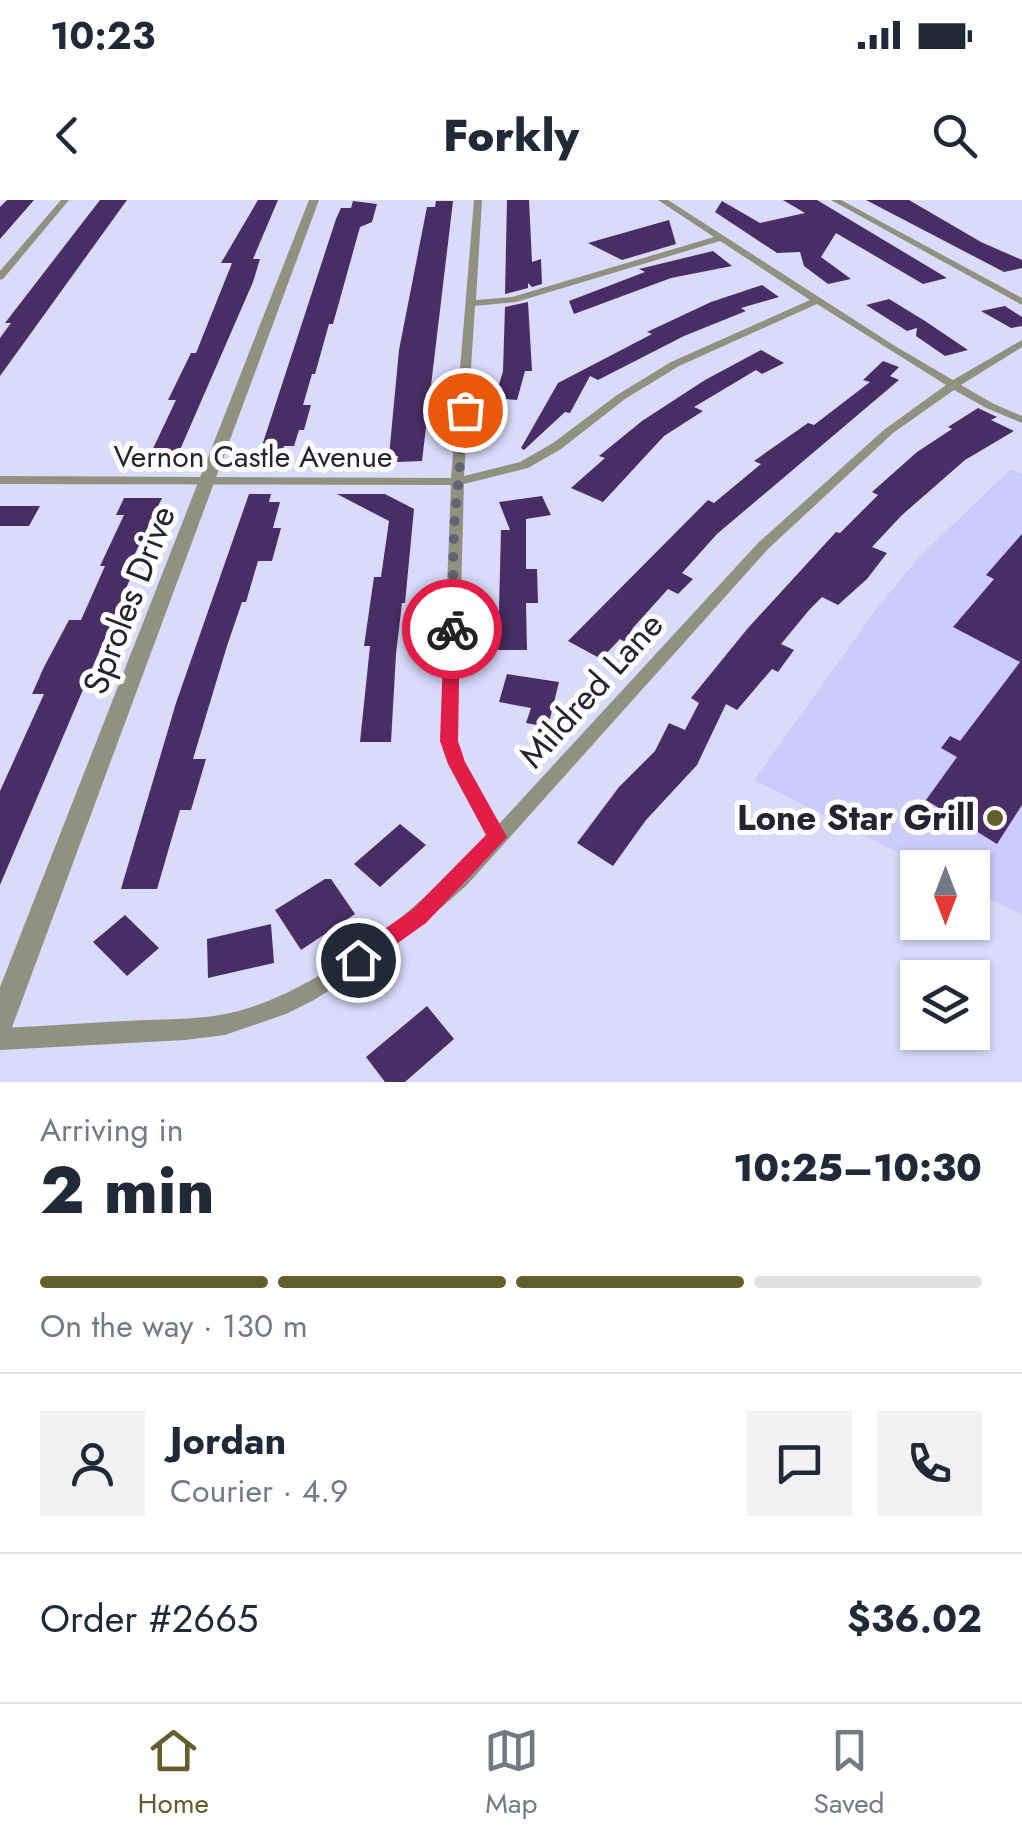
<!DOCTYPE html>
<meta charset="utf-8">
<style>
:root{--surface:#fff;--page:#f2f2f3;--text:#1f2937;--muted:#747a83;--line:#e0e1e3;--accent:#635f2c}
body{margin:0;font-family:Jost,sans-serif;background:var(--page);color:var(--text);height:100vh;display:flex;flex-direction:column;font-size:38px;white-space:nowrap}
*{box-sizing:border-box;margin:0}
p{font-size:32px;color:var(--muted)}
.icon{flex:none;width:55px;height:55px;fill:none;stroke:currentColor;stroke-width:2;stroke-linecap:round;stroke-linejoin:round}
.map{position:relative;height:882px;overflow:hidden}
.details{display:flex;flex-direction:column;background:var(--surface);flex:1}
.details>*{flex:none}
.needle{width:65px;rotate:180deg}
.tools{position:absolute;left:900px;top:650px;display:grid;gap:20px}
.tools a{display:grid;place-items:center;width:90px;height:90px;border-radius:0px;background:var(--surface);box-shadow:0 2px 8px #0004;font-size:50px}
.pin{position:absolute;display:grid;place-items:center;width:85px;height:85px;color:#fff;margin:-42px;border:5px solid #fff;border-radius:50%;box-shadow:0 2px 10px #0007}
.courier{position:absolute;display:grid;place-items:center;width:100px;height:100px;margin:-50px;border:8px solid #e11d48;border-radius:50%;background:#fff;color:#222;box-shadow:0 2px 12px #0007}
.overview em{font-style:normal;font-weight:800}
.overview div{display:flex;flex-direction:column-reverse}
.overview{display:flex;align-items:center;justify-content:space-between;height:170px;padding:0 40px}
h1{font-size:65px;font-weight:800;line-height:75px}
.bar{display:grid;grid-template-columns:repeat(4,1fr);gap:15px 10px;align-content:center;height:120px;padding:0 40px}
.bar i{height:12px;border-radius:8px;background:var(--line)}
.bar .on{background:var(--accent)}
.bar p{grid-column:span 4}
.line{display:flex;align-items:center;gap:25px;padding:0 40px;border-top:2px solid var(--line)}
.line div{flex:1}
.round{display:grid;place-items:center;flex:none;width:105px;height:105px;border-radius:0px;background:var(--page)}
.status{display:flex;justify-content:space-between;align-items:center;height:70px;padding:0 50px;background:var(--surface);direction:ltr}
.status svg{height:28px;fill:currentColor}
header{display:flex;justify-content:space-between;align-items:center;height:130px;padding:0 40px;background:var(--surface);font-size:45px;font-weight:800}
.tabs{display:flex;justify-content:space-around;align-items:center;height:140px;border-top:2px solid var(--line);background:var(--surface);font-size:28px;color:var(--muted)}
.tabs a{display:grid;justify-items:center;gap:5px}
.tabs .on{color:var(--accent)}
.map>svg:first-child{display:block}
.built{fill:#ccccfb}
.building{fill:#482e64}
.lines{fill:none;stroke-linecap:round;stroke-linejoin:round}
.minor{fill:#919180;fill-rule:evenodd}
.tertiary{fill:#919180;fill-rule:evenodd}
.route{fill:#e11d48}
.done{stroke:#636377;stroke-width:10;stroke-dasharray:0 18}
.poi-dot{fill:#635f2c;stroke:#fff;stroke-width:4}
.labels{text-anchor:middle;stroke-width:10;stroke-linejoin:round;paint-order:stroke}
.far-street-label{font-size:30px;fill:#232331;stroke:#fff}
.street-label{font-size:35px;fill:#232331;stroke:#fff}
.poi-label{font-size:35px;font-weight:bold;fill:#232331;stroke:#fff;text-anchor:end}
</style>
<div class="status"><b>10:23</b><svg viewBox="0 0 49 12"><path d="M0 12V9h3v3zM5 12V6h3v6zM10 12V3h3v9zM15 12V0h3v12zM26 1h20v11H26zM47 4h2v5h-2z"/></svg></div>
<header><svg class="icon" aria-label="back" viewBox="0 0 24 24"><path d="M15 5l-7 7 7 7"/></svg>Forkly<svg class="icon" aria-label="search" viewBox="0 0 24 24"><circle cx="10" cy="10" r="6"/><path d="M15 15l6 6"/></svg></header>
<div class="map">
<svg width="1022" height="882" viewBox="0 0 1022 882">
<rect width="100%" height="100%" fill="#dadbfa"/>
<!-- built -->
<path class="built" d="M1011,269L1022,274V715L973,690L972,668L927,667L754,580L877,408L919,357Z"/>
<!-- building -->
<path class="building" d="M7,0H34L0,39V7Z
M100,0H127L0,176V138L11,123H5Z
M258,0H278L253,59H260L253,82L176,259H148L176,200H168L191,153H196L232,63H221Z
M507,0H529L532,62L541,59L542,84L532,87L528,83V88L505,94Z
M783,0H817L947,78L923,84L836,33L821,57L851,79L828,84L804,66L800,52L777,53L715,12L722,1L760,23L805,13Z
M866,0H909L981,42L1022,60V68L1004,72Z
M353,1L377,4L372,22L360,27L333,124H329L315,174H312L303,205H311L304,230H299L294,246H284L280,261H257L336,19L341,8H351Z
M436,1H453L422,261L397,262L398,256H389L399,150L427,7H435Z
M669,20L676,44L622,60L588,43Z
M713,51L732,66L671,78L574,114L569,101L645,72L639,69Z
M762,85L779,97L741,108L746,111L684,136L598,180L590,176L570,213L565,212L524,250L521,248L558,183L652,134L647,132L711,102Z
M889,99L925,121L968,150L945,156L916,136L917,128L907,131L866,105Z
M528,102L532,171H525L517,200L495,198L503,171L505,107Z
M1005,106L1022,117V126L1011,128L981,111Z
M761,150L784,163L762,174L756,170L694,207L703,211L664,236L603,302L571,288L605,258L599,256L642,221L705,180Z
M883,161L899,167L890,176L899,180L717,334L682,373L693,379L678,394L668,389L632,429L647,436L636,448L620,439L601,459L568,441L708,300L714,303L761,264L754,261L808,223L814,225L870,182L863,180Z
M978,208L997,217L991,220L1014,231L965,260L902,315L872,347L887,353L867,379L838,405L822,397L810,409L781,444L794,450L778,472L772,469L737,510L726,504L697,565L646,620L613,666L577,643L619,587L655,551L669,523L685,530L699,503L691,498L748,428L836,332L840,333L878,295L872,292L917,252L952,229L948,227Z
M249,294H271L269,302H280L273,328H281L272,361H258L246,402H242L227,446L193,559H206L191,610H180L157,689H121L176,503Z
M337,294H385L414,309L405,403H402L396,454L391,542H360L370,446H364L374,377H381L389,321Z
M542,296L551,315L526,319V369H537L538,403H526L527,450H498L501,330H510L499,302Z
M124,298H162L126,372H133L0,685V591L44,494H32L44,467L69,420H81L105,366H100L124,315H116Z
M0,306H40L29,326H0Z
M1022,334V605L997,644L926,600L957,557L941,548L950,536L960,541L1020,462L953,427L994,379L986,375Z
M507,474L559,482L548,527L526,523L531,508L499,502Z
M400,624L426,645L380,687L354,664Z
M325,679H331L355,714L301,750L275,710Z
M125,715L159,748L127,776L93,742Z
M271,724L274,763L208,778L207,739Z
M427,806L454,839L405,882H385L366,857Z"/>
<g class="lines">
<!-- minor -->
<path class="minor" d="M61,0H69L3,79L0,80V71Z
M474,0H482L476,100L512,97L714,37L658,0H668L895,146L953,180L1022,140V147L961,185L994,204L1022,216V223L986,208L954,190L893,233L768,349L466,686L419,727L368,766L314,800L286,814L225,835L185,840L0,850V828C49,826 97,822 146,820C174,819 203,819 230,813C321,793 425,703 487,636L449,564L441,541L451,285L0,284V276L451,278ZM720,41L810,100L671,162L617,195L553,243L520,262L464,276L475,106L516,102ZM817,104L946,185L885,229L758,343L499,624L465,563L457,541L464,284L528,268L561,249L625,199L679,166Z
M831,0H841L1022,98V105Z"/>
<!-- tertiary -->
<path class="tertiary" d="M309,0H319L14,822L10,832L0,836V787Z"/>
</g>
<!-- route -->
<path class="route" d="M452,423L460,429L458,541L465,562L507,637L426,723L358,771L350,768L347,760L350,753L412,710L486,635L448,564L440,541L444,429Z"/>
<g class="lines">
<!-- done -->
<path class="done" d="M452,429L454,328L465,210"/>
</g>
<!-- markers -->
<circle class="poi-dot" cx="995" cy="618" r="10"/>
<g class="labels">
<!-- far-street labels -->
<g class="far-street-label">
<text x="253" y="267">Vernon Castle Avenue</text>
</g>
<!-- street labels -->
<g class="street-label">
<text transform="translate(129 400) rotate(-69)" y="12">Sproles Drive</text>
<text transform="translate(591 490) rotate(-48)" y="12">Mildred Lane</text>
</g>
<!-- poi labels -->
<g class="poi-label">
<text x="975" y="630">Lone Star Grill</text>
</g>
</g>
</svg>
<div class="tools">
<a><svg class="needle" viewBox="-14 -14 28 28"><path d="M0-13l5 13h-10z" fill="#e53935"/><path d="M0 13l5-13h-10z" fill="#747a83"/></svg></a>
<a><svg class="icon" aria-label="layers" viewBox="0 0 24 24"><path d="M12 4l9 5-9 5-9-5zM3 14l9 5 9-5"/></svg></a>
</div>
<div class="pin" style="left:465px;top:210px;background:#ea580c"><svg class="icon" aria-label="bag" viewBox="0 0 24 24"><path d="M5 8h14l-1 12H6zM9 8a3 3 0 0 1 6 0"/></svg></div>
<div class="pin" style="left:358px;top:760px;background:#1f2937"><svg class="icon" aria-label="home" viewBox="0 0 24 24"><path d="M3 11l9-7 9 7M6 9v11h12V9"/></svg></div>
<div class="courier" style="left:452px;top:429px"><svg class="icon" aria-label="bike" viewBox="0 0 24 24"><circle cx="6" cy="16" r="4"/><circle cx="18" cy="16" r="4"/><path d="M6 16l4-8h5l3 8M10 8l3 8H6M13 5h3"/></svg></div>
</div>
<section class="details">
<div class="overview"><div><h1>2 min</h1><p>Arriving in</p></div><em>10:25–10:30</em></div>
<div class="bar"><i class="on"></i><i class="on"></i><i class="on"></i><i></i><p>On the way · 130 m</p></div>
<div class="line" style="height:180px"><a class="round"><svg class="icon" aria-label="person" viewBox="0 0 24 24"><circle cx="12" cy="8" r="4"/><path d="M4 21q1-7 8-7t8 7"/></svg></a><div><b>Jordan</b><p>Courier · 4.9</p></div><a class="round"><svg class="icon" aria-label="chat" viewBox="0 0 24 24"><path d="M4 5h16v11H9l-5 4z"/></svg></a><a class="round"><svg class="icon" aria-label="phone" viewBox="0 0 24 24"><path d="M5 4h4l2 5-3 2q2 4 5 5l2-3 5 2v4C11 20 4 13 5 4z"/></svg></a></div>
<div class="line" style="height:130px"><div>Order #2665</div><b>$36.02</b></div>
</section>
<nav class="tabs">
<a class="on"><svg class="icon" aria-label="home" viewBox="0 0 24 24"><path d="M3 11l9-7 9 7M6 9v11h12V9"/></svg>Home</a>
<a><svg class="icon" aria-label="map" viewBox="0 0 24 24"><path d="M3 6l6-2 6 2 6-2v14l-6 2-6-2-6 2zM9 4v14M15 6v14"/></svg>Map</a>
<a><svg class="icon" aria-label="saved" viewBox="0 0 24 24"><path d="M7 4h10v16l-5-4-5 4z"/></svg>Saved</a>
</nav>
